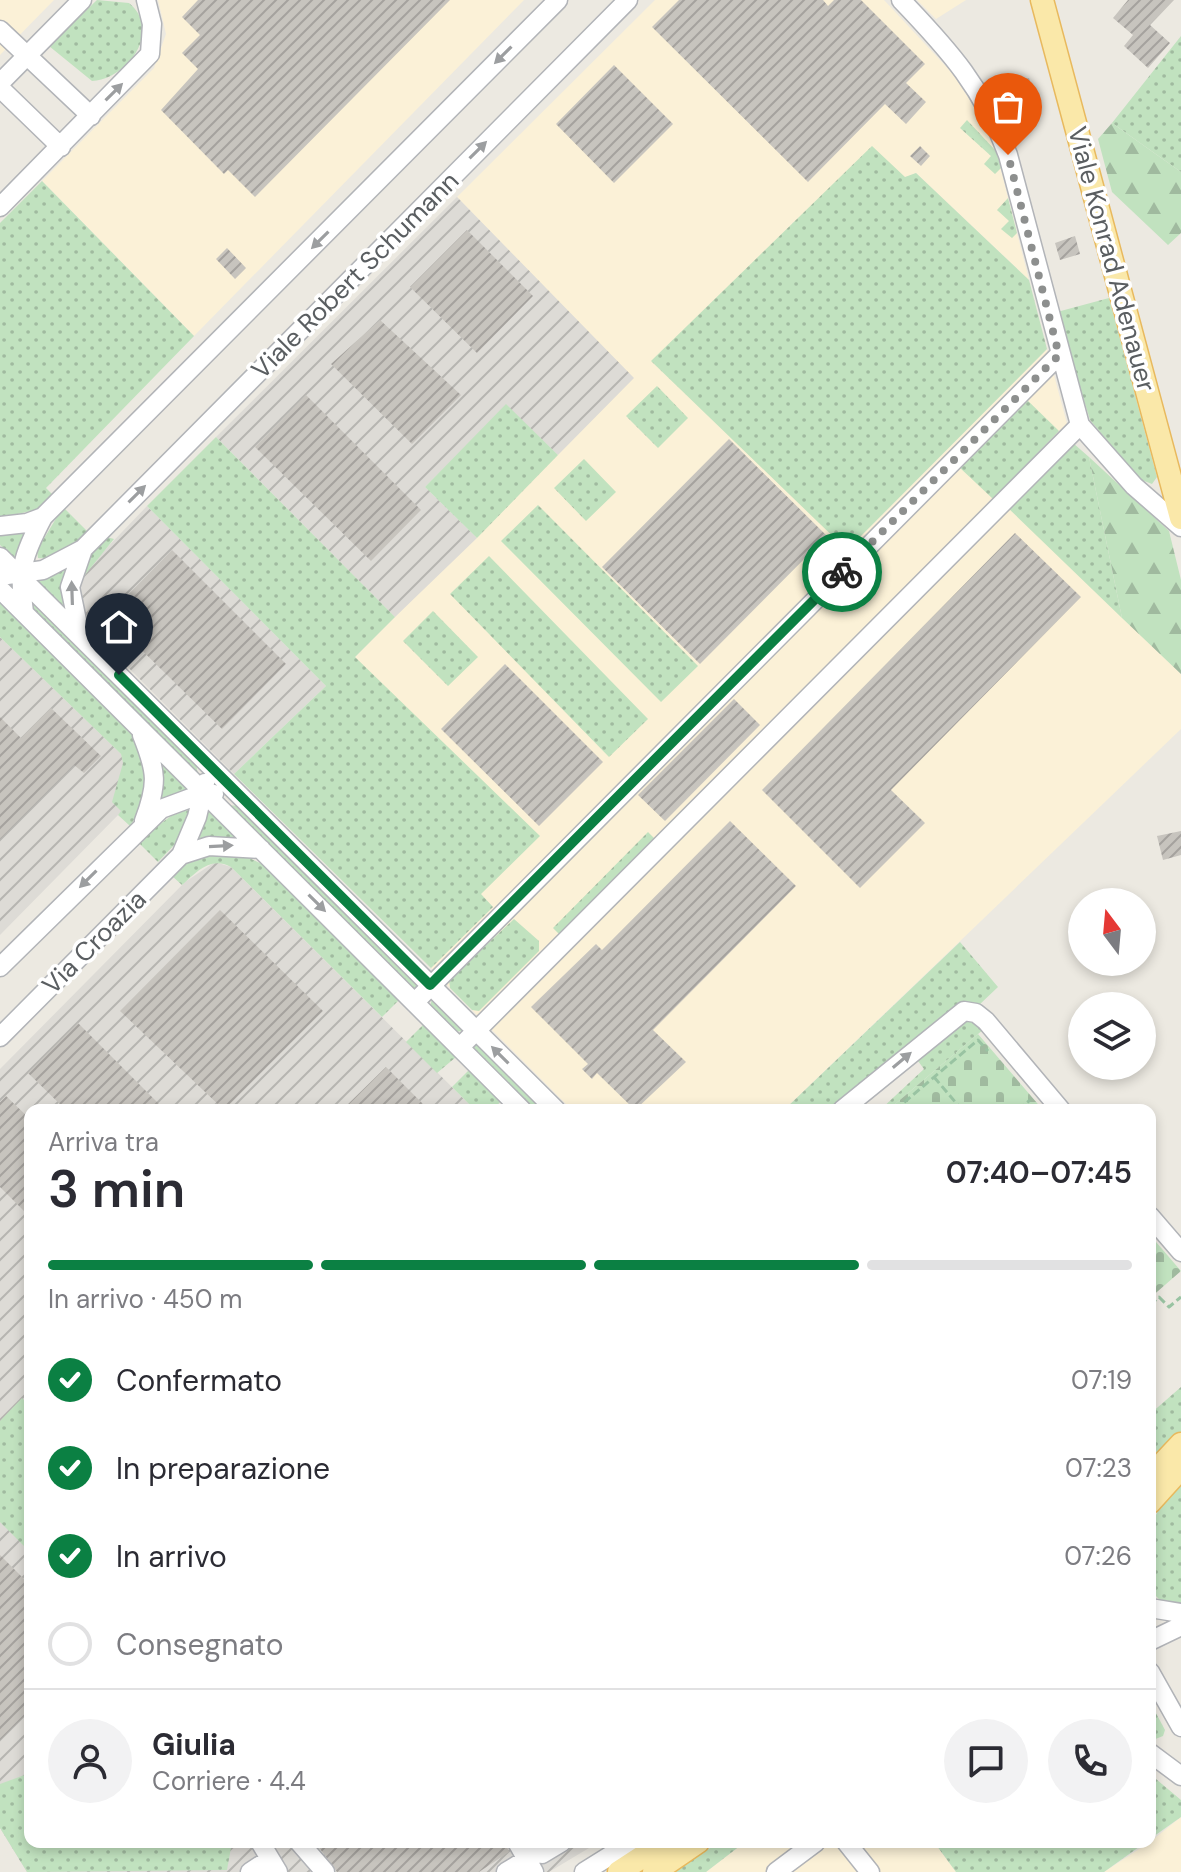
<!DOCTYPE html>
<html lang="it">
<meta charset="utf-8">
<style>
:root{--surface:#fff;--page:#f2f2f3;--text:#2b2b33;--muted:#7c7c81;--line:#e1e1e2;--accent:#0b8043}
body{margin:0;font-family:"DM Sans",sans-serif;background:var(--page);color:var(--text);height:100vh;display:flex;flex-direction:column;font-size:30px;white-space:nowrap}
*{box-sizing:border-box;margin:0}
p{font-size:26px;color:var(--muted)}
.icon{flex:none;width:44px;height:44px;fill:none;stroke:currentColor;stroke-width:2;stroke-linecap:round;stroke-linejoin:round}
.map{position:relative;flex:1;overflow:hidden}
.details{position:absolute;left:24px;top:1104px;width:1132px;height:744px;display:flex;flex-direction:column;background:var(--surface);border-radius:16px;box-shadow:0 4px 12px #0003}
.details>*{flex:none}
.needle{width:52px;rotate:344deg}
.controls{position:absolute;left:1068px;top:888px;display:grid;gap:16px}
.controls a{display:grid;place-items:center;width:88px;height:88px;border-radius:50%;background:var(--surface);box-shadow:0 4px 12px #0003;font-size:40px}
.pin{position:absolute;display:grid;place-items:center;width:68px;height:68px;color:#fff;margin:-82px -34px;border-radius:50% 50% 50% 0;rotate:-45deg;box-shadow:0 0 8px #0007}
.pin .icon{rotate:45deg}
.courier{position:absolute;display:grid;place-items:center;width:80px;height:80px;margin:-40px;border:6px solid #0b8043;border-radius:50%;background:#fff;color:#222;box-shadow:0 2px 10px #0007}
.summary em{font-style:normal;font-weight:600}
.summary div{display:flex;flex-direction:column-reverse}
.summary{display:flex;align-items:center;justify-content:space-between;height:136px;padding:0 24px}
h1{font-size:52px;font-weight:600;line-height:60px}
.bar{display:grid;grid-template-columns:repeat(4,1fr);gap:12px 8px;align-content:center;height:96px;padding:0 24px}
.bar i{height:10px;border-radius:6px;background:var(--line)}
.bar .selected{background:var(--accent)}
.bar p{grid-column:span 4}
.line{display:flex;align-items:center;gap:20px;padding:0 24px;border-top:2px solid var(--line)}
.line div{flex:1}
.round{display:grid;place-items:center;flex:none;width:84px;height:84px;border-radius:42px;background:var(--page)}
ol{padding:0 24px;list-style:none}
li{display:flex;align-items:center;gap:24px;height:88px}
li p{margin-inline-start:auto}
li .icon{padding:8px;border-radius:50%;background:var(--accent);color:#fff;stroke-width:4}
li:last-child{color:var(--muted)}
li i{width:44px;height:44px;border:4px solid var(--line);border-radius:50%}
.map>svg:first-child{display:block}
.commercial{fill:#fbf1d7}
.industrial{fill:url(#industrial-furrows)}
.grass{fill:url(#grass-dots)}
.forest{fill:url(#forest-firs)}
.cemetery{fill:url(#cemetery-stones)}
.building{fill:url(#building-hatch)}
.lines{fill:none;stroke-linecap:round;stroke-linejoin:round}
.minor-casing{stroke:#b2b4b8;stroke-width:21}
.major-casing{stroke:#e8b95e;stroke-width:25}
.path{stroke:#99c3a2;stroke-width:3;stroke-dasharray:8 4;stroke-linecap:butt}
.minor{stroke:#fff;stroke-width:18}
.major{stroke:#fae8a9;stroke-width:22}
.oneway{fill:#9c9ea0}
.done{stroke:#8d8f8e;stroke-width:8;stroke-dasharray:0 14.4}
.route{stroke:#0b8043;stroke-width:10}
.labels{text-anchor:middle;stroke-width:7;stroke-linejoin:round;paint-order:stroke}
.street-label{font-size:26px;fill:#5a5e61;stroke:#fff}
</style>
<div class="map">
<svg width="1181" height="1872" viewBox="0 0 1181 1872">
<defs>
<pattern id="industrial-furrows" width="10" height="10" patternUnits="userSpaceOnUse" patternTransform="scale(2)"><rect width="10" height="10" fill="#dddbd6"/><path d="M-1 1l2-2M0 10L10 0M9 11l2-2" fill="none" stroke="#b6b5b1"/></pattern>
<pattern id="grass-dots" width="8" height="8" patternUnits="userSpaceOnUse" patternTransform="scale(2)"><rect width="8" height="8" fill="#c1e2bf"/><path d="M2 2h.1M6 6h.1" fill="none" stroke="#a0ba9f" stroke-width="1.8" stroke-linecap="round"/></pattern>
<pattern id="forest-firs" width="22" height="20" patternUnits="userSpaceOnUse" patternTransform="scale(2)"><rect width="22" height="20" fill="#c1e2bf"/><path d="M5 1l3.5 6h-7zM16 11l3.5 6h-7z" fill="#a0ba9f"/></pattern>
<pattern id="cemetery-stones" width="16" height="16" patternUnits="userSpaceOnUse" patternTransform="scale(2)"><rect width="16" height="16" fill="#c1e2bf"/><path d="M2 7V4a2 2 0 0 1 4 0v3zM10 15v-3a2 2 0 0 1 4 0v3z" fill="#a0ba9f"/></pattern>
<pattern id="building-hatch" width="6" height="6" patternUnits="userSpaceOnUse" patternTransform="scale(2)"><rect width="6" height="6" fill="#c7c4be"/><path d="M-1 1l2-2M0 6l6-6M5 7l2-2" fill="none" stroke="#a5a29e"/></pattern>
</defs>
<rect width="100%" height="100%" fill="#ece9e1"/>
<!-- commercial -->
<path class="commercial" d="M0,0H54L0,55Z
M158,0H524L194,336L42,181L154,68L166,34Z
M655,0H884L953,74L984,122L996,151L1029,280L916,173L792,223L847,550L1047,349L1070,435L1008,507L1181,674V729L784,1110H572L450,988L431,968L493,907L481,895L355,657L633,378L457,197Z
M917,0H966L936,19Z
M1181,1817V1872H1104L1150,1842Z
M745,1842H934L956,1872H706Z"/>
<!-- industrial -->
<path class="industrial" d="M457,197L634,378L558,455L506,405L425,487L477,538L395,617L216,437Z
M147,506L326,686L234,774L101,640L85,616L79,590L84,576L98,557Z
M0,637L121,754L123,762L122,811L0,935Z
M215,862L231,867L475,1110H30V1842H599L549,1872H27L0,1828V1069L185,882Z"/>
<!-- grass -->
<path class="grass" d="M97,0L129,3C163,31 127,79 92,81L49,46Z
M1181,36V172L1112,123Z
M967,120L996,151L1001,168L995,174L984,164L991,156L960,128Z
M872,146L905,177L916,173L1029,280L1047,349L847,550L651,361Z
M42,181L194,336L46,488L55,497L35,510L0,518V223Z
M1008,198L1017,233L1012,238L1001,229L1009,221L997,210Z
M1109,298L1157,477L1152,484L1139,479L1090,420L1057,312Z
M657,386L688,418L658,448L626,416Z
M1024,397L1059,431L993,499L958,466Z
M506,404L558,455L477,538L425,487Z
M216,437L395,617L355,657L540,836L481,894L493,907L431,968L234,774L326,686L147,506Z
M1073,443L1089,457L1122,618L1007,507Z
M584,459L616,492L586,521L554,488Z
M538,505L698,666L661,702L501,541Z
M63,507L87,531C74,544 57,560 38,558L37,550Z
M28,530L17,561L0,545V534Z
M103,536L114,539L84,576L79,590L83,563Z
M489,556L648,719L609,757L450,594Z
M67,567L64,609L34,579Z
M29,595L196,763L198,775L32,612Z
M0,602L129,730C149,761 152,795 130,826L118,815L121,811L112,802L123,763L121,754L0,637Z
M433,611L478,657L448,686L403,641Z
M161,763L192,794L159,806L163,785Z
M227,805L239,806L420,984L418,989H413Z
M187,810L190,812L180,839L158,862L137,841L171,816Z
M209,810L239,840L197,843Z
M648,832L659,843L564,939L553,928Z
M215,855L247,857L262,864L399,1000L382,1017L231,867C210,856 197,872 182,885L171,875L191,861Z
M514,919L539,941V951L479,1011L472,1010L450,988L449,980Z
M960,942L998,987L978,1006L962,1004L954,1007L831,1110H784Z
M432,999L462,1025L461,1031L456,1032L430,1006Z
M970,1020L984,1029L888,1110H880L924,1069L915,1057L962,1021Z
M423,1025L456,1057L437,1073L406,1042Z
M475,1041L546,1110H534L472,1048Z
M469,1070L501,1101L493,1110H475L452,1087Z
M1181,1387V1434L1150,1469V1414Z
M22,1398L30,1407V1552L0,1522V1421Z
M1181,1480V1605L1161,1601L1150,1590C1150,1539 1143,1520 1181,1480Z
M1150,1702L1165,1730L1163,1736L1153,1740Z
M30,1773V1842H232L227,1870L27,1872L0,1828V1784Z
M1150,1774L1181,1800V1817L1150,1839Z
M719,1842H745L706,1872H674Z
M934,1842H1146L1104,1872H956Z"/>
<!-- forest -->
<path class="forest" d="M1112,123L1181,172V233L1168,245L1112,192L1098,139Z
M1089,457L1169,531L1181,580V674L1122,618Z"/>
<!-- cemetery -->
<path class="cemetery" d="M978,1034L1043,1110H888Z
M1150,1235L1181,1271L1150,1298Z"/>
<!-- building -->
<path class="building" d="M198,0H450L255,197L228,170L224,174L161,110L198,69L182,53L200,35L182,17Z
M679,0H823L828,6L834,0H861L925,64L906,83L926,102L906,124L885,104L808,182L652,27Z
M1128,0H1174L1150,25L1170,43L1148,68L1124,46L1133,35L1113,18Z
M614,65L673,124L614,183L556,124Z
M1029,78L1040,114L1021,119L1010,83Z
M920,146L930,156L921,166L910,156Z
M467,230L533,296L477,353L410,287Z
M1075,236L1080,254L1060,260L1055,243Z
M227,248L246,268L235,279L216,259Z
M380,320L461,395L412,444L331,364Z
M306,395L421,510L371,561L255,447Z
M729,439L827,536L700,664L602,567Z
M1015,533L1081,597L891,790L925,823L860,888L762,790Z
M172,550L286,664L222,729L107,616Z
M505,664L603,762L539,826L441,729Z
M734,699L760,725L665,821L638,795Z
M51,708L101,756L84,773L74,765L0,839V717L21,738Z
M730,821L796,886L653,1030L686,1062L635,1110L597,1073L592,1079L582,1069L588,1064L531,1007L596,944L602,950Z
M1181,831V855L1163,860L1157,836Z
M220,910L323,1011L224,1110L120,1011Z
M78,1023L165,1110H66L28,1073Z
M386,1067L429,1110H342Z
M6,1096L30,1119V1217L0,1187V1102Z
M0,1555L30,1585V1710L0,1740Z
M315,1842H505L509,1852L479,1872H337Z"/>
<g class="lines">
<!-- minor casing -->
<g class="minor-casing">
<path id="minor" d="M901,0C950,51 983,88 1008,155L1080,425L1134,486L1181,527
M0,30L91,116
M0,83L82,0
M0,88L61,147
M0,207L150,54L152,24L146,0
M0,526L27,523L43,517
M0,557L556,1110
M0,576L43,570L83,549L628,0
M0,589L522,1110
M24,612C18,570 23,555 43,517L558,0
M80,635L70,587L83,549
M142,735C157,772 158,784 144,821
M181,855L209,846L261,849
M0,967L161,809L204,793L214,794
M416,1001L1059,355
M0,1037L181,855L197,817L205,783
M460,1047L1080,425
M842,1110L964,1011L976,1013L986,1021L1061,1110
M1150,1216L1181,1252
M1150,1608L1181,1613
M1150,1641L1181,1626
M1150,1672L1181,1727
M1150,1753L1181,1776
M260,1842L278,1872
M299,1842L325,1872
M517,1842L534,1872
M532,1842L542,1854L562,1842
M846,1842L870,1872
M250,1872L270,1859
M506,1872L527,1859
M584,1872L632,1842
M776,1872L816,1842"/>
</g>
<!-- major casing -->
<g class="major-casing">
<path id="major" d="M1042,0L1181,518
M1150,1477L1181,1444
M1150,1502L1181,1468
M619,1872L665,1842
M654,1872L698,1842"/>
</g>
<!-- path -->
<path class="path" d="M934,1077L962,1110
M895,1110L978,1040L988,1051
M1018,1110L1030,1100
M1150,1305L1159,1297L1169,1307L1181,1297"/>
<!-- minor -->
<use href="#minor" class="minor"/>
<!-- major -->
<use href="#major" class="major"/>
</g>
<!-- one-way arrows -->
<defs><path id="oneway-solid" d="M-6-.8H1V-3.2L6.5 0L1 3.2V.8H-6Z" transform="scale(2)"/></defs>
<g class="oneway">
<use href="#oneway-solid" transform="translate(503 55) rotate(135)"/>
<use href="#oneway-solid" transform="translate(114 92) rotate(-45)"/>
<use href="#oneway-solid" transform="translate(478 150) rotate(-45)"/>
<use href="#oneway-solid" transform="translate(320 240) rotate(135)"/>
<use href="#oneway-solid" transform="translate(137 494) rotate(-45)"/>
<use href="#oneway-solid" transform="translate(72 593) rotate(-92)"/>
<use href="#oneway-solid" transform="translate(221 846) rotate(-3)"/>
<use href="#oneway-solid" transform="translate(88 879) rotate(135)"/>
<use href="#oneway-solid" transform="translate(317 903) rotate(45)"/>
<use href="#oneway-solid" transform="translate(500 1055) rotate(-135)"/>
<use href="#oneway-solid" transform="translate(902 1060) rotate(-40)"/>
</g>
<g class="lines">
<!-- done -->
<path class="done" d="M842,572L1059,355L1008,155"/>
<!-- route -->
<path class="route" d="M119,675L430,985L842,572"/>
</g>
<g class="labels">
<!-- street labels -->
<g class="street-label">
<text transform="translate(1112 259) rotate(75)" y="9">Viale Konrad Adenauer</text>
<text transform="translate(355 275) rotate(-45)" y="9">Viale Robert Schumann</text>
<text transform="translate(94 942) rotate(-45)" y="9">Via Croazia</text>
</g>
</g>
</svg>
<div class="controls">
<a><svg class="needle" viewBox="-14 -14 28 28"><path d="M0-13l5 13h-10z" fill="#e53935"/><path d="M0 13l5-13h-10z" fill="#7c7c81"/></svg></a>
<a><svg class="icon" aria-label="layers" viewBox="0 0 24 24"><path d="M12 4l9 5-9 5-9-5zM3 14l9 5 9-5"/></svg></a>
</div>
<div class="pin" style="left:1008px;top:155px;background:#ea580c"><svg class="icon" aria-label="bag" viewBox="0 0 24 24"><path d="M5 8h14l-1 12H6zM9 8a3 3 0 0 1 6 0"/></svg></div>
<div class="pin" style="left:119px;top:675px;background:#1f2937"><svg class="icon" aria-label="home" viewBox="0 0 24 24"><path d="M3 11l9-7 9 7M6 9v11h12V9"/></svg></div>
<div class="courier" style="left:842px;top:572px"><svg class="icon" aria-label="bike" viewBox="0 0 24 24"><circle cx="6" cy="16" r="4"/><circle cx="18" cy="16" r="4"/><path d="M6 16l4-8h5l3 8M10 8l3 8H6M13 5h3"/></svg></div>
<section class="details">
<div class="summary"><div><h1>3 min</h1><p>Arriva tra</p></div><em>07:40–07:45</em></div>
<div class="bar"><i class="selected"></i><i class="selected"></i><i class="selected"></i><i></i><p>In arrivo · 450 m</p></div>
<ol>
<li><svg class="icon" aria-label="check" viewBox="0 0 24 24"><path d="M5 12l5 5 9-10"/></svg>Confermato<p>07:19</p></li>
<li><svg class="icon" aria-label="check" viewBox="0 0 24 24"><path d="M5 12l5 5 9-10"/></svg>In preparazione<p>07:23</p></li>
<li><svg class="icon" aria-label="check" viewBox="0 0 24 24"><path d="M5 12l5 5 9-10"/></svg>In arrivo<p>07:26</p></li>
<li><i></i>Consegnato</li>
</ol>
<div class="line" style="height:144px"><a class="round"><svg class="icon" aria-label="person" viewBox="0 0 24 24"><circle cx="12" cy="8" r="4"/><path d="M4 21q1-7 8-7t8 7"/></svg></a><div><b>Giulia</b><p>Corriere · 4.4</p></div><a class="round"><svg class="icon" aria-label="chat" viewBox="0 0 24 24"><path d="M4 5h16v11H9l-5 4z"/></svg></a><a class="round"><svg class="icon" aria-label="phone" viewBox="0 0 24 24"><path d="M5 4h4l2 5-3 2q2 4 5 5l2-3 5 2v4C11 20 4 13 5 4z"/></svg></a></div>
</section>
</div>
